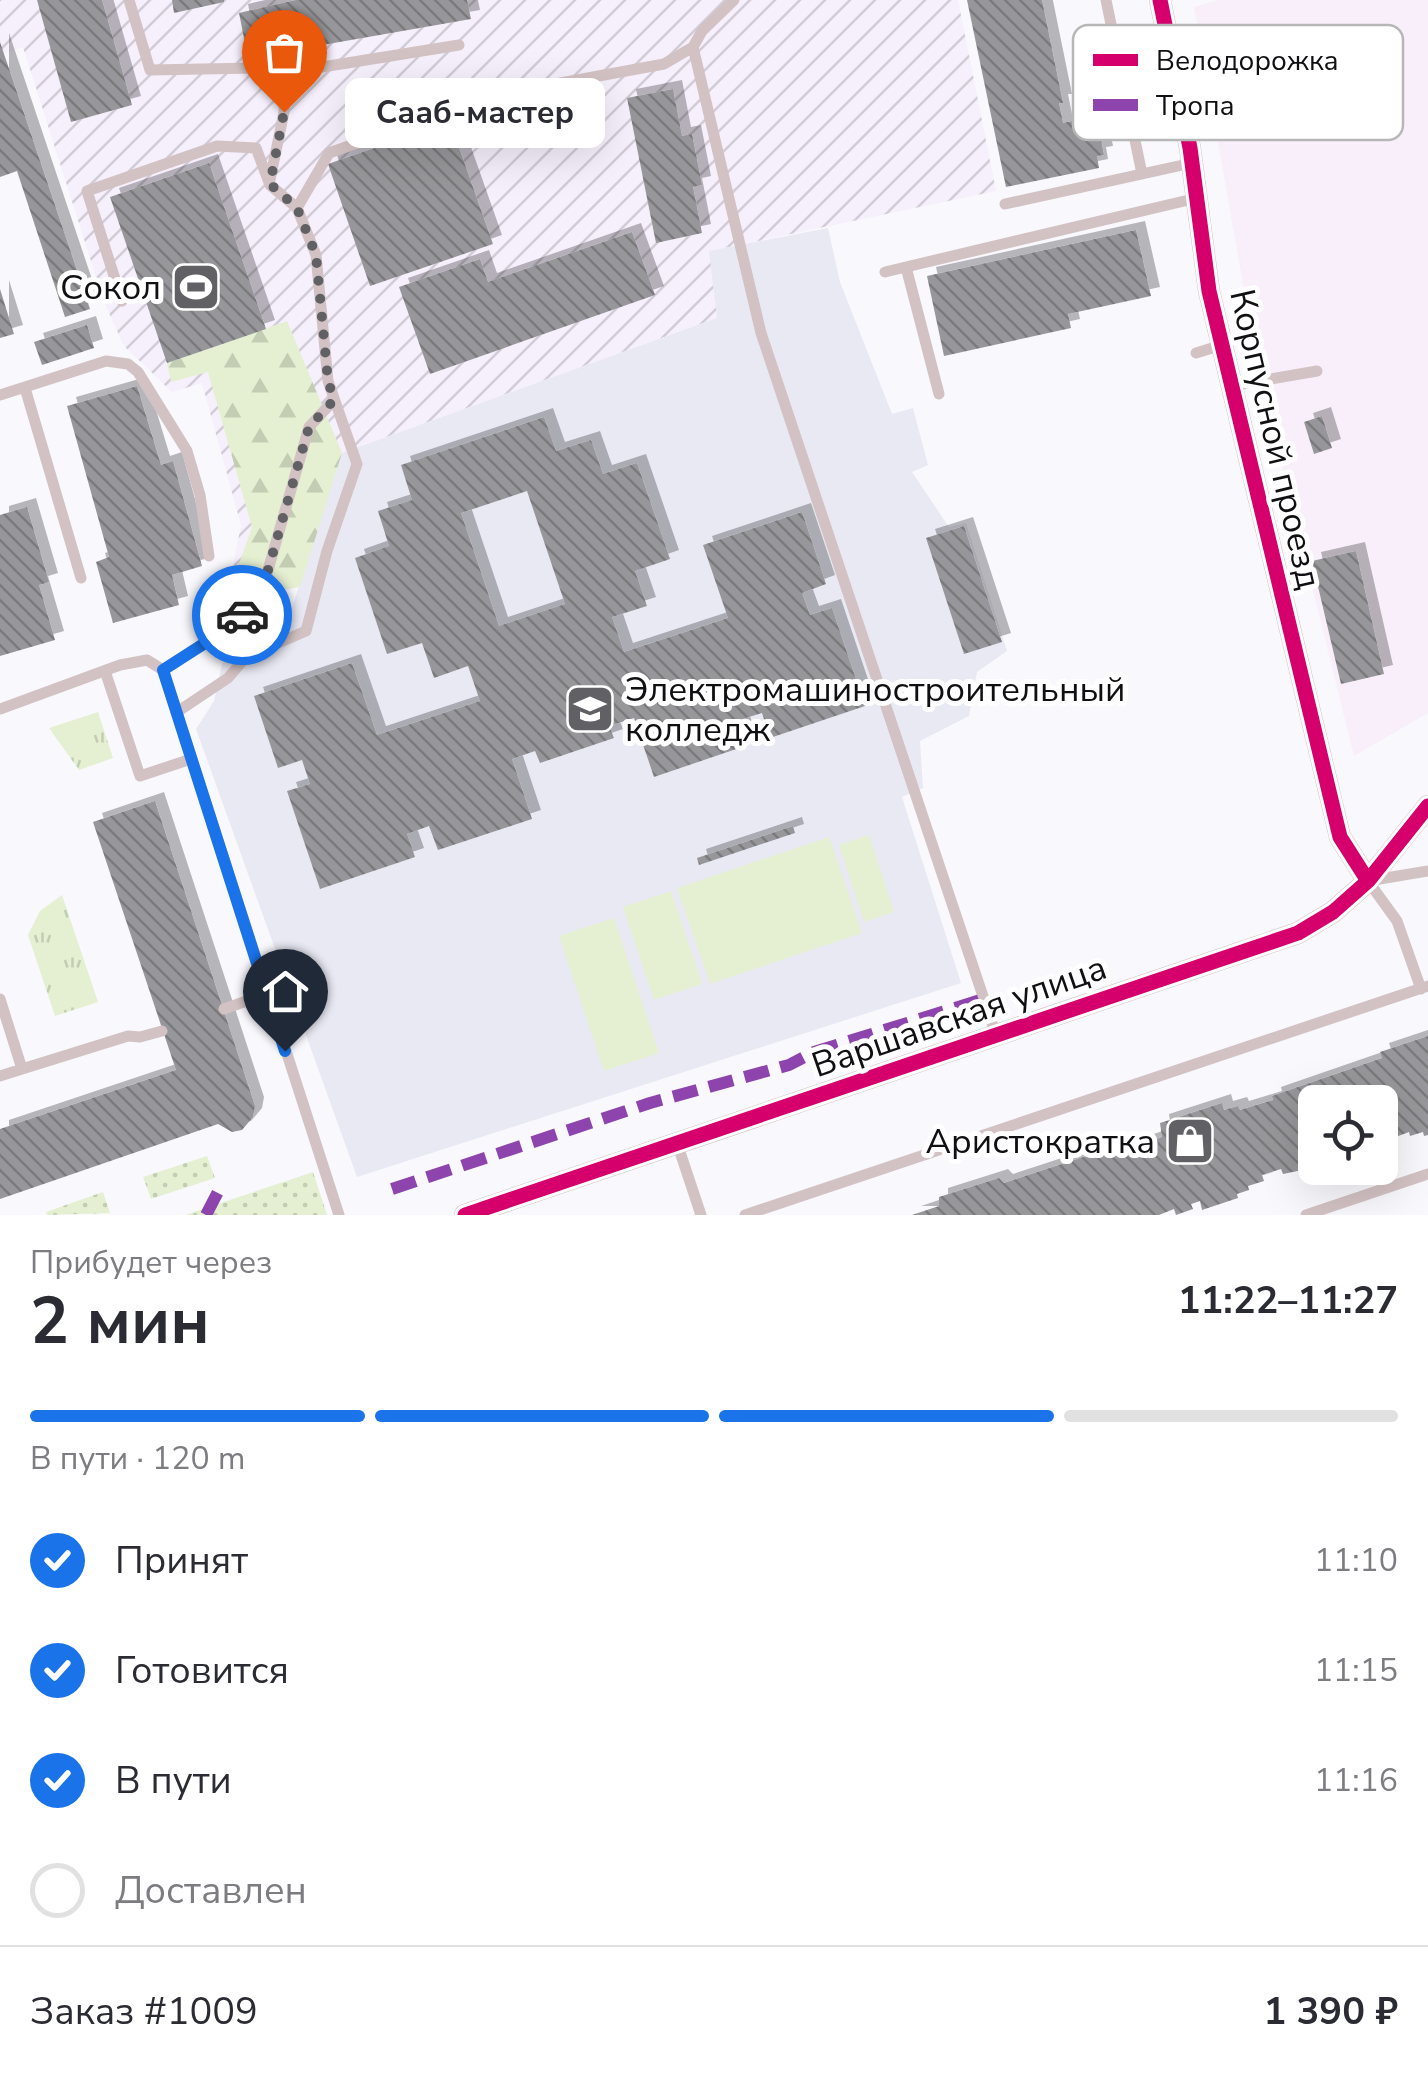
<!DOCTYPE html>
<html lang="ru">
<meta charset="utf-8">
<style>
:root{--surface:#fff;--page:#f2f2f3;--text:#2b2b33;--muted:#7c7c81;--line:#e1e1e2;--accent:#1a73e8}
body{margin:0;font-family:"Nunito Sans",sans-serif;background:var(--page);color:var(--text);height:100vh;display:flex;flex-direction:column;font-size:38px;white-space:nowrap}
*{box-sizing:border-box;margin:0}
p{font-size:32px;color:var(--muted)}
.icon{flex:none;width:55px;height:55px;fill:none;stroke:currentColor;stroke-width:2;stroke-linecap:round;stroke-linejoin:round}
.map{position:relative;height:1215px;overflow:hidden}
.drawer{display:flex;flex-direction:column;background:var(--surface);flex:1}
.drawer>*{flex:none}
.controls{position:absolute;left:1298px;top:1085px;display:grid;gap:20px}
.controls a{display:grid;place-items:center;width:100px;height:100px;border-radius:15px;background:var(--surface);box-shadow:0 10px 40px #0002;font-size:50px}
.pin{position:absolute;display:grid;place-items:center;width:85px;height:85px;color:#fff;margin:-102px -42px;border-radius:50% 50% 50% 0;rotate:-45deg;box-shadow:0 0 10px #0007}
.pin .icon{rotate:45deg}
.courier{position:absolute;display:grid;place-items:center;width:100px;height:100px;margin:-50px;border:8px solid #1a73e8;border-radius:50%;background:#fff;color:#222;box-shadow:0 2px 12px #0007}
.bubble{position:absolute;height:70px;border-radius:15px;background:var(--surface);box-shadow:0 10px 40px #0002;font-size:32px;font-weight:700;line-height:70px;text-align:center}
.head em{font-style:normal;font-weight:700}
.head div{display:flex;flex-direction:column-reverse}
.head{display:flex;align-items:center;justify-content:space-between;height:170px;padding:0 30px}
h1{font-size:65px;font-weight:700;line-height:75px}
.bar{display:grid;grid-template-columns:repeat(4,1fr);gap:15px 10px;align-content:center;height:120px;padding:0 30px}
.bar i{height:12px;border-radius:8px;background:var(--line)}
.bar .current{background:var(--accent)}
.bar p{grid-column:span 4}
.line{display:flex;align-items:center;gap:25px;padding:0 30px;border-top:2px solid var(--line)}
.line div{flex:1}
ol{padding:0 30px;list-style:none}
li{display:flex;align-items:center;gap:30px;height:110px}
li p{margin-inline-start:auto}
li .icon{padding:10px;border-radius:50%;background:var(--accent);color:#fff;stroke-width:4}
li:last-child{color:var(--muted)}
li i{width:55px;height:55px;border:5px solid var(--line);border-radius:50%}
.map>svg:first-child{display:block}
.commercial{fill:#f8effb}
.industrial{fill:url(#industrial-furrows)}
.built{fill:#e9e9f4}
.grass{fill:url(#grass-dots)}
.forest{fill:url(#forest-firs)}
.park{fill:url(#park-tufts)}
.garden{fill:#e5f0d2}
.building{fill:url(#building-back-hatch);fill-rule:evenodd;filter:url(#shadow)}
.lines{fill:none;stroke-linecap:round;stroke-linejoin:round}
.lane{stroke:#d3c2c3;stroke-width:11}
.street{stroke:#d3c2c3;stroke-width:22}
.quiet{stroke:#8e44ad;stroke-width:12;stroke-dasharray:25 12;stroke-linecap:butt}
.cycleway-casing{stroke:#fff;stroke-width:21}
.cycleway{stroke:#d6006c;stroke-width:15}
.done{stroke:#616165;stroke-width:10;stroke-dasharray:0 18}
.route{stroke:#1a73e8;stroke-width:12}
.labels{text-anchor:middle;stroke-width:10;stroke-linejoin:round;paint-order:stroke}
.poi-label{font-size:35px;fill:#101013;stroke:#fff;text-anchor:end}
.street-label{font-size:35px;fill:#101013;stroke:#fff}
.key{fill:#fff;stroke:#b7b7b8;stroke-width:2.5}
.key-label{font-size:28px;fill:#101013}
</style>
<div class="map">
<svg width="1428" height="1215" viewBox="0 0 1428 1215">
<defs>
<pattern id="industrial-furrows" width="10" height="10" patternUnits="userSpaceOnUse" patternTransform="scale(2.5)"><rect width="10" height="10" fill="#f6effc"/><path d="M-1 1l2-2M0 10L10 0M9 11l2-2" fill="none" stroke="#d2ccd7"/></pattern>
<pattern id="grass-dots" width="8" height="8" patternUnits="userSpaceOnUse" patternTransform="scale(2.5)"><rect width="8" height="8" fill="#e5f0d2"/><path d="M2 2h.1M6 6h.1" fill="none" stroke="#c3cdb3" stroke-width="1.8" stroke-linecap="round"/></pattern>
<pattern id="forest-firs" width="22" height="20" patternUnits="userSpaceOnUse" patternTransform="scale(2.5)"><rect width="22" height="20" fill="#e5f0d2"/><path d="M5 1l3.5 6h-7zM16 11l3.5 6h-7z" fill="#c3cdb3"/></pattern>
<pattern id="park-tufts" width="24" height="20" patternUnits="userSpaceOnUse" patternTransform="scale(2.5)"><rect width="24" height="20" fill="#e5f0d2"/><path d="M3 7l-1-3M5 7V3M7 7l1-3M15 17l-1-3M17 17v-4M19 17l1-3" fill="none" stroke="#c3cdb3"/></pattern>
<pattern id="building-back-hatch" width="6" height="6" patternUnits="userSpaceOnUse" patternTransform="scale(2.5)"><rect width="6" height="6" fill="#97979b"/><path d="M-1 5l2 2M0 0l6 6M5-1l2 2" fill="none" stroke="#7a7a7d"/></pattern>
<filter id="shadow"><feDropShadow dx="9" dy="-9" stdDeviation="0" flood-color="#0004"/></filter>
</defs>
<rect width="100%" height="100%" fill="#f8f8fd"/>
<!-- commercial -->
<path class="commercial" d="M1218,0H1428V713L1354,756L1258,369L1194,7Z"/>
<!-- industrial -->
<path class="industrial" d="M0,0H958L996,191L710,251L717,318L342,453L300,587L227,598L241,525L202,383L172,392L124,346L104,302L23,47L0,55Z"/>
<!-- built -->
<path class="built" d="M828,228L840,282L892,414L913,408L928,465L912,472L949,527L966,523L1007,651L977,672L969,716L920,741L923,788L902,797L961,983L357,1177L196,729L214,701L222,664L242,640L287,623L342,453L717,318L709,251Z"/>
<!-- grass -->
<path class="grass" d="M207,1156L215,1178L151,1199L143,1177Z
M313,1172L327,1215H185Z
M103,1192L110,1213L47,1215L46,1212Z"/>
<!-- forest -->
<path class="forest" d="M287,321L342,453L300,587L227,598L252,527L208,372L171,382L167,363Z"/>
<!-- park -->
<path class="park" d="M98,712L113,758L79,770L49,728Z
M62,895L98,1002L55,1016L28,935L40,911Z"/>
<!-- garden -->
<path class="garden" d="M869,835L894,912L864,922L839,845Z
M829,837L862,933L710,984L677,888Z
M671,891L702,984L654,1000L623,907Z
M614,918L659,1053L604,1071L559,936Z"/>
<!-- building -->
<path class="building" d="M37,0H102L132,105L71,122Z
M172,0H224V2L174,13Z
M296,0H467L471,19L248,58L239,13Z
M967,0H1042L1063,103H1059L1063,123L1096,116L1104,155L1097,156L1099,168L1006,187Z
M0,42L90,309L65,317L17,171L0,177Z
M673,89L682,136L692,134L702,185L693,187L702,233L656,243L627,98Z
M450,122L493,244L370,286L328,164Z
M209,163L266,329L167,363L110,197Z
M1136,230L1151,296L1068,314L1071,328L944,356L927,276Z
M632,232L655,295L430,374L399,287L480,259L488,282Z
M0,289L14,334L0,338Z
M87,325L94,348L42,365L34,342Z
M137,386L161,465L173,461L202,566L172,575L179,605L113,623L96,562L109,557L67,406Z
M1322,416L1332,448L1314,454L1304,422Z
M544,417L556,451L591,440L603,474L637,463L670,559L635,571L647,606L612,617L624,652L728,618L703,545L802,512L826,584L802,593L810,615L832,608L865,706L770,738L762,713L739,720L748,745L654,777L634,718L609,726L614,738L540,763L535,751L512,759L532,819L438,850L429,826L407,834L415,857L320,889L287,791L310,784L302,760L278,768L254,696L352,663L377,735L480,701L468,666L434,678L422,643L387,654L355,558L389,546L378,511L412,500L401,465ZM527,491L565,604L499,626L461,513Z
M27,507L49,582L39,585L55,640L0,656V515Z
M964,526L1002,642L964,654L926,538Z
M1356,551L1384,674L1341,684L1312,561Z
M155,801L255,1106L253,1117L242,1130L232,1132L218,1124L0,1199V1129L176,1070L93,822Z
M793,826L795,833L699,865L697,858Z
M1428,1036V1135L1424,1136L1423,1132L1410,1136L1409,1132L1393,1138L1392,1133L1380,1136V1102H1315V1168H1327L1315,1172V1175L1312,1168L1283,1174L1281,1169L1262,1175L1264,1181L1248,1186L1249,1190L1237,1194L1238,1198L1202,1210L1200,1201L1191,1204L1193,1209L1176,1215L1174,1209L1159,1215H912L939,1206V1197L999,1178L1004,1183L1114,1147L1116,1153L1162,1137L1160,1123L1222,1103L1224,1110L1238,1106L1240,1110L1273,1100L1272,1096L1382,1058L1380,1052Z"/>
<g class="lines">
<!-- lane -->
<path class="lane" d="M129,0L150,70L255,68L285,73
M734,0L702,31L693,47L761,333L996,1035
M1106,0L1142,174
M270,180L284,112L285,73L459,45
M1005,204L1192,163
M297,208L329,153L490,96L664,64L693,47
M906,267L939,394
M885,272L1197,198
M122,301L87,191L217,146L256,148L270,185L297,208L316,255L328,381L357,464L327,551L306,631L246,657L228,678L177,712
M1196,353L1222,345
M1231,386L1317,371
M25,388L81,578
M0,395L106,361L128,364L138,372L187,451L200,495L209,556
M163,670L230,627L260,598L309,427L334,400
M105,671L140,776L191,759
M0,709L120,665L147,660L163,670L339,1215
M1421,989L1397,921L1368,881L1428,871
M0,999L22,1069L0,1076
M224,1009L266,994
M22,1069L128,1036L140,1037L162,1031
M677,1143L701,1215
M745,1215L1428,986
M1306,1215L1428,1174"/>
<!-- street -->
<path class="street" d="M1160,0L1190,148L1209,291L1340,837L1368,881
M465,1215L1298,933L1333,912L1368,881L1428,806"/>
<!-- quiet -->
<path class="quiet" d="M392,1189L650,1103L789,1065L814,1052L984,999
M206,1215L220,1188"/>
<!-- cycleway casing -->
<g class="cycleway-casing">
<path id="cycleway" d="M1160,0L1190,148L1209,291L1340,837L1368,881
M465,1215L1298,933L1333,912L1368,881L1428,806"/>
</g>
<!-- cycleway -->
<use href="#cycleway" class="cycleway"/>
</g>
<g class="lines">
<!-- done -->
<path class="done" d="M242,615L260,598L309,427L334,400L328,381L316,255L297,208L270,184L284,112"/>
<!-- route -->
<path class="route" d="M242,615L230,627L163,670L285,1051"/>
</g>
<!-- icons -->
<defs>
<g id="stadium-square" transform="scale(2.5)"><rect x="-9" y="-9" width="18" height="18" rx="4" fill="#616165" stroke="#fff"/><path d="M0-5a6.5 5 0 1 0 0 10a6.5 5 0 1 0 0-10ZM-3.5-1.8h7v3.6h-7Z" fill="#fff"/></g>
<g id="university-square" transform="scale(2.5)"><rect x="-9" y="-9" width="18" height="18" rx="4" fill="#616165" stroke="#fff"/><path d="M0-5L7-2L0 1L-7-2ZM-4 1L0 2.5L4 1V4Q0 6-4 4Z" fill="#fff"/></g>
<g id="shop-square" transform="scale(2.5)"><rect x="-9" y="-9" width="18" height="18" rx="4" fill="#616165" stroke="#fff"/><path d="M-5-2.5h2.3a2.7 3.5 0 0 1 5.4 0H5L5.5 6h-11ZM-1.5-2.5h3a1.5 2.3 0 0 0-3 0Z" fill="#fff"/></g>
</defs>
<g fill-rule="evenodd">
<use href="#stadium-square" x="196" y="287"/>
<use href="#university-square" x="590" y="709"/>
<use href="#shop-square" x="1190" y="1141"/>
</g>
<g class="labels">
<!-- poi labels -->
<g class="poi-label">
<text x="161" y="299">Сокол</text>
<text x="625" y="701" text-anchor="start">Электромашиностроительный<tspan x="625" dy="40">колледж</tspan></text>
<text x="1155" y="1153">Аристократка</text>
</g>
<!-- street labels -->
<g class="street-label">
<text transform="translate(1276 439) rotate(77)" y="12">Корпусной проезд</text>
<text transform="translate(959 1016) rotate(-19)" y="12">Варшавская улица</text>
</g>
</g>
<!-- legend -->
<rect x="1073" y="25" width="330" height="115" rx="15" class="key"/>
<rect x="1093" y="54" width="45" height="12" fill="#d6006c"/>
<rect x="1093" y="99" width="45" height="12" fill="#8e44ad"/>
<g class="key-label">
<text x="1156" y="70">Велодорожка</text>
<text x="1156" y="115">Тропа</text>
</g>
</svg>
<div class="controls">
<a><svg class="icon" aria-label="locate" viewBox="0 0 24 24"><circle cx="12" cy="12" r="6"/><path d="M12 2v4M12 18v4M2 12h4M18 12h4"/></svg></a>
</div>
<div class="pin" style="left:284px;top:112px;background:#ea580c"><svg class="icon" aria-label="bag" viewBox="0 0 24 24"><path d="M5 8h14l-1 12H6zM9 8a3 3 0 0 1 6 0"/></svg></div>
<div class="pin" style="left:285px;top:1051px;background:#1f2937"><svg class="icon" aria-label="home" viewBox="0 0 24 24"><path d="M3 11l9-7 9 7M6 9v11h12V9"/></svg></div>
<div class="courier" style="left:242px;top:615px"><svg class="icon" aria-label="car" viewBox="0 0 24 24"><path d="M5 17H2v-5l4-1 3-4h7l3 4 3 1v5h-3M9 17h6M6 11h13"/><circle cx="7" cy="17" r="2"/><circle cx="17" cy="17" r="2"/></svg></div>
<div class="bubble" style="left:345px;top:78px;width:260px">Сааб-мастер</div>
</div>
<section class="drawer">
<div class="head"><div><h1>2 мин</h1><p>Прибудет через</p></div><em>11:22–11:27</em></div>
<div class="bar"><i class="current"></i><i class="current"></i><i class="current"></i><i></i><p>В пути · 120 m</p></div>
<ol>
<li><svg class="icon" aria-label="check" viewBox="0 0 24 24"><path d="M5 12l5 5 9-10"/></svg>Принят<p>11:10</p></li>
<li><svg class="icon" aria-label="check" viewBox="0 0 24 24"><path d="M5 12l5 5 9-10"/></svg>Готовится<p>11:15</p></li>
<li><svg class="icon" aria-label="check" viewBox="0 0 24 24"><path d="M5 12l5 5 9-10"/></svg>В пути<p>11:16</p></li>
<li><i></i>Доставлен</li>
</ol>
<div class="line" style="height:130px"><div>Заказ #1009</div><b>1 390 ₽</b></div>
</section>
